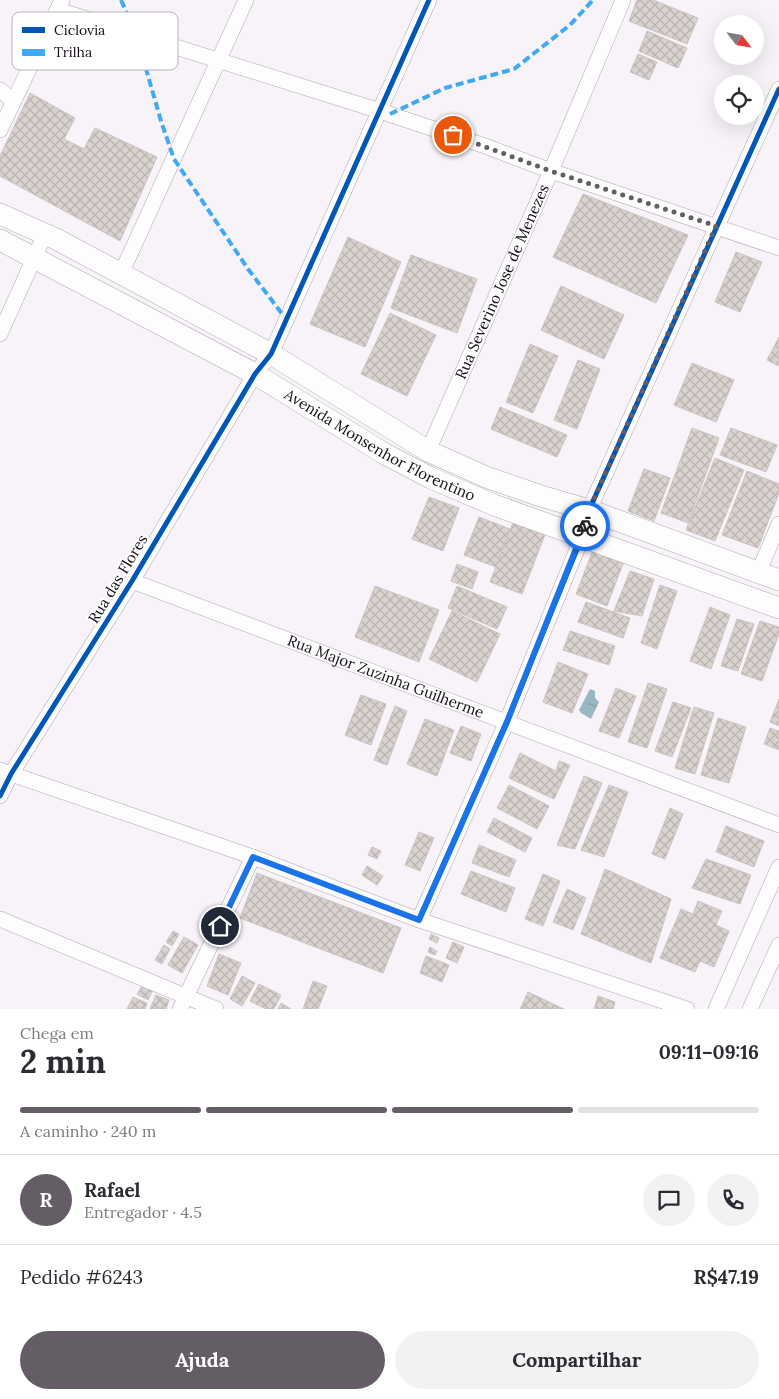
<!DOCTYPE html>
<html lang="pt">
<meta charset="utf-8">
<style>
:root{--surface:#fff;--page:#f2f2f3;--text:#2b2b33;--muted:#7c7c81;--line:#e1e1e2;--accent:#645d66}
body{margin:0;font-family:Lora,serif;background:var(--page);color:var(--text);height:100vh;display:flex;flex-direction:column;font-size:19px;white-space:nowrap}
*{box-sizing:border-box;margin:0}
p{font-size:16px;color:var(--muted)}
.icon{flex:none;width:28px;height:28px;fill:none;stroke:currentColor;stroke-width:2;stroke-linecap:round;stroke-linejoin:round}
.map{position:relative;height:1009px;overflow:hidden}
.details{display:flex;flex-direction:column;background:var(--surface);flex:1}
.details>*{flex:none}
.needle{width:32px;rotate:121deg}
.controls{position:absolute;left:714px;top:15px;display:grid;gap:10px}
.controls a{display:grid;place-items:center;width:50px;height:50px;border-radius:50%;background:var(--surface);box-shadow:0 5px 20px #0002;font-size:25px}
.pin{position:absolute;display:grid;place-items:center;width:42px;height:42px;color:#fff;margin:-21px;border:2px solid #fff;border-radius:50%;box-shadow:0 1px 5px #0007}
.courier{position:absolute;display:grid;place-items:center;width:50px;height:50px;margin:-25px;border:4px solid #1a73e8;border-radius:50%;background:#fff;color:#222;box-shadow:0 1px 6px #0007}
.overview em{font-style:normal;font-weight:800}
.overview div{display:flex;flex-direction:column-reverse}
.overview{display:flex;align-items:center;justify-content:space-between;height:85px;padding:0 20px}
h1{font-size:32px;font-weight:800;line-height:38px}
.bar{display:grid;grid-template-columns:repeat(4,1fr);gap:8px 5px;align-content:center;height:60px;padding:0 20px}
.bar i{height:6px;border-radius:4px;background:var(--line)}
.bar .selected{background:var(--accent)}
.bar p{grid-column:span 4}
.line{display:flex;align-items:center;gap:12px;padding:0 20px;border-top:1px solid var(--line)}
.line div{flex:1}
.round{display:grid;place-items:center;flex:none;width:52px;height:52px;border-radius:26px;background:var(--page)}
.primary-button{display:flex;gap:10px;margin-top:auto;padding:10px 20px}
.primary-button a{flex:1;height:58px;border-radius:30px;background:var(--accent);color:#fff;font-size:20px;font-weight:800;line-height:58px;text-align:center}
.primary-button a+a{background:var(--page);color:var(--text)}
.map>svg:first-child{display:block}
.water{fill:url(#water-ripples)}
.building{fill:url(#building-cross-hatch);stroke:#cbc4c1}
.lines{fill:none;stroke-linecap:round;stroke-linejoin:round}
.street-casing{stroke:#aea8b0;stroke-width:16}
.secondary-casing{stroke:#aea8b0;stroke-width:22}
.street{stroke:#fefdfe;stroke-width:15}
.secondary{stroke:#fefdfe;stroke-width:21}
.quiet{stroke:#3fa9f5;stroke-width:4;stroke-dasharray:8 4;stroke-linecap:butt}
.cycleway-casing{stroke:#fff;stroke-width:8}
.cycleway{stroke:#0057b8;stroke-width:5}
.done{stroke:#645d66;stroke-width:5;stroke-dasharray:0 9}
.route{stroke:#1a73e8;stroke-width:6}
.labels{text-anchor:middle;stroke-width:4;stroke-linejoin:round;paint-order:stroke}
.street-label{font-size:15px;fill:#150d17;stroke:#fff}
.key{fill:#fff;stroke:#b9b6b9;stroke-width:1}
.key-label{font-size:14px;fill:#150d17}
</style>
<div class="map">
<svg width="779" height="1009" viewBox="0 0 779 1009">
<defs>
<pattern id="water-ripples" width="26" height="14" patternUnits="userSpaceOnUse" patternTransform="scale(1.25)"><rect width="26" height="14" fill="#9ab8c3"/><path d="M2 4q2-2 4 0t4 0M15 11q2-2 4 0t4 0" fill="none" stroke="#849da7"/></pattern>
<pattern id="building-cross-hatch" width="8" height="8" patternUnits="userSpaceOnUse" patternTransform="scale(1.25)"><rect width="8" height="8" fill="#d9d2cf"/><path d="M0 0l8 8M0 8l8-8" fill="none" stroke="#b9b3b1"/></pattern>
</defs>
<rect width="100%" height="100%" fill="#f8f2f9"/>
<!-- water -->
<path class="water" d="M590,689L595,691V698L599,702L591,719L581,713L579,710Z"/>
<!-- building -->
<path class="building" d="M637,0H653L698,18L687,44L629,21Z
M647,31L687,48L678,68L639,51Z
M638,54L657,62L649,80L630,72Z
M30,93L75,118L64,139L84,149L95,128L157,157L120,241L0,176V156Z
M583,194L688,235L656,303L553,257Z
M348,237L401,262L365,347L310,324Z
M736,252L762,262L740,312L715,302Z
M411,255L477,279L457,333L391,308Z
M561,286L624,315L604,359L541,330Z
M390,313L436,335L407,396L361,374Z
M779,337V366L767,360Z
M530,344L558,356L533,413L506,402Z
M578,360L600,369L577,429L554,420Z
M692,363L734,380L716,422L674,405Z
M500,407L567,435L557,457L491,429Z
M692,428L719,438L688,523L661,513Z
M731,428L777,445L766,472L720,455Z
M715,458L744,470L715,541L686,530Z
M644,469L670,478L654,521L628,511Z
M747,471L779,484V493L758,548L722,535Z
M429,497L459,508L443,551L412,539Z
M479,517L510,529L496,567L464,555Z
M514,520L546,532L522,594L490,582Z
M593,550L624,561L607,606L576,594Z
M457,564L478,572L472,589L451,581Z
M630,571L654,579L642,616L614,611Z
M660,585L677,591L657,649L641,643Z
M375,586L439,610L419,662L355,637Z
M457,586L507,607L497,629L448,608Z
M586,602L630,618L623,638L578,622Z
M710,607L730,615L711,669L690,661Z
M452,611L500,634L477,682L429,659Z
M737,619L754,624L738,671L721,666Z
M760,621L779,627V634L762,681L741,674Z
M570,631L615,646L609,665L563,650Z
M558,662L588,674L572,713L543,702Z
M648,683L667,689L647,748L628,742Z
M616,688L636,696L619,738L599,731Z
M361,695L386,704L371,745L345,735Z
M779,699V726L770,722Z
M673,702L691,708L672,757L655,751Z
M395,706L407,711L387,765L374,760Z
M694,707L714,713L695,774L675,768Z
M718,718L746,727L729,783L701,775Z
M425,719L454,730L437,776L407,764Z
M461,726L481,734L471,761L450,753Z
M770,728L779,731V750L764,744Z
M520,753L556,771L559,761L570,765L554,799L509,778Z
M584,776L602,783L575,849L557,845Z
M509,785L549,806L537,829L497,808Z
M609,785L628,792L604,857L581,850Z
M670,808L683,814L665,859L652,854Z
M494,818L532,838L525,852L487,832Z
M726,826L764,841L754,867L716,852Z
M419,832L434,838L420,871L405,865Z
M479,845L516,860L509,877L472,863Z
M372,847L381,851L377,859L368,855Z
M706,859L751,875L740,904L692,888Z
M367,866L383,876L377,885L362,875Z
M605,869L671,899L651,963L581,934Z
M471,871L515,888L506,912L461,894Z
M257,873L401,928L383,973L240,918Z
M543,874L560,881L543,926L525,919Z
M567,889L586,898L573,930L553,922Z
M698,901L722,911L716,925L729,931L714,967L700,961L695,972L660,958L681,909L693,914Z
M173,931L179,934L172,946L166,942Z
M431,934L439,938L437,943L429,939Z
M184,937L198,945L182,973L168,965Z
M453,942L464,947L457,963L446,958Z
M164,945L170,949L162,964L155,960Z
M430,947L437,951L435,955L428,952Z
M219,954L241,963L228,995L207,986Z
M426,956L449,965L442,982L420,973Z
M242,976L255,983L242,1006L230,999Z
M313,981L327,986L318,1009H303Z
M259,984L281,995L274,1009H266L250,1001Z
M143,985L153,990L148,1000L137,994Z
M528,992L564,1009H520Z
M156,995L169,1000L166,1009H150Z
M598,996L615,1002L613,1009H594Z
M133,997L147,1003L145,1009H127Z
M281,1003L291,1009H278Z"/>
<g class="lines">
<!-- street casing -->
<g class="street-casing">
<g id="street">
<path d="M58,10L380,111L485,146L551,171L779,248"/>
<path d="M0,90L14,101"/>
<path d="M0,130L62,0"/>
<path d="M121,274L246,0"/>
<path d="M0,334L45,234"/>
<path id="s1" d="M428,451L551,171L623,0"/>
<path d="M758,573L779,524"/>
<path id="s2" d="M132,581L779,825"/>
<path d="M0,770L253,857L419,920L687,1009"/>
<path d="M0,796L11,774L132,581L255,374L271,354L429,0"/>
<path d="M0,919L216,1009"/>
<path d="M419,920L507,721L582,537L589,510L779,89"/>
<path d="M180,1009L253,857"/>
<path d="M716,1009L779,867"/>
<path d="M750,1009L779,945"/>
</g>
</g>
<!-- secondary casing -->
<g class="secondary-casing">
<g id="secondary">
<path d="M0,214L56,239L271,354L428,451L486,477L541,496L589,510L779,580"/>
<path id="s3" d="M0,240L255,374L385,454L431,478L494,505L779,608"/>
</g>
</g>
<!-- street -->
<use href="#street" class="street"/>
<!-- secondary -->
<use href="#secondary" class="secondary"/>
<!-- quiet -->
<path class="quiet" d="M121,0L136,34L161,121L174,159L248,269L286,319
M390,114L445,88L514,69L570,25L593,0"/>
<!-- cycleway casing -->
<g class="cycleway-casing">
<path id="cycleway" d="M0,796L11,774L132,581L255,374L271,354L429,0
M419,920L507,721L582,537L589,510L779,89"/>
</g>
<!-- cycleway -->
<use href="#cycleway" class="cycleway"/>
</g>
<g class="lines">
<!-- done -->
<path class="done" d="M453,135L551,171L716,226L589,510L585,526"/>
<!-- route -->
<path class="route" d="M220,926L253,857L419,920L507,722L585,526"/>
</g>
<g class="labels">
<!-- street labels -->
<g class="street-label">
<text dy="5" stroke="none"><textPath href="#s1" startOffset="185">Rua Severino Jose de Menezes</textPath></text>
<text dy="5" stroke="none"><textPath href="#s3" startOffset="432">Avenida Monsenhor Florentino</textPath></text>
<text transform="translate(118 579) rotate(-59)" y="5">Rua das Flores</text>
<text dy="5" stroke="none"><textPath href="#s2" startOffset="271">Rua Major Zuzinha Guilherme</textPath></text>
</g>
</g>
<!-- legend -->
<rect x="12" y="12" width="166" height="58" rx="8" class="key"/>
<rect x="22" y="27" width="23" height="6" fill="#0057b8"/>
<rect x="22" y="49" width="23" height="7" fill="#3fa9f5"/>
<g class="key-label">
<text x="54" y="35">Ciclovia</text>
<text x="54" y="57">Trilha</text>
</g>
</svg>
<div class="controls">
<a><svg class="needle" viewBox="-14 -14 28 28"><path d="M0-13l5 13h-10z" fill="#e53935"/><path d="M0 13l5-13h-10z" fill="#7c7c81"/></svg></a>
<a><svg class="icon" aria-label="locate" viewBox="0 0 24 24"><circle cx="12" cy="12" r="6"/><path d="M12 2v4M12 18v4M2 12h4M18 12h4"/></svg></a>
</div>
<div class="pin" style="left:453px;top:135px;background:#ea580c"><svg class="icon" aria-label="bag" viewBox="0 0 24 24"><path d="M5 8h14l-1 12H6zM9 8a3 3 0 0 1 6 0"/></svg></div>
<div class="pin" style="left:220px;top:926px;background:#1f2937"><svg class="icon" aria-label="home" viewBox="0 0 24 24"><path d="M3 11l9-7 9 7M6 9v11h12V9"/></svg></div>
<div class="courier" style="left:585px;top:526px"><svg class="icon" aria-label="bike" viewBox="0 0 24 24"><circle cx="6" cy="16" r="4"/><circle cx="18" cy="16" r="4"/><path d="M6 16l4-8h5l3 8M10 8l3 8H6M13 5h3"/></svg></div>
</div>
<section class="details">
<div class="overview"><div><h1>2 min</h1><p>Chega em</p></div><em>09:11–09:16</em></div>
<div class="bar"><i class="selected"></i><i class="selected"></i><i class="selected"></i><i></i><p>A caminho · 240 m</p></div>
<div class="line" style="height:90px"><b class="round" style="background:var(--accent);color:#fff">R</b><div><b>Rafael</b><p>Entregador · 4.5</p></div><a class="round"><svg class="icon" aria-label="chat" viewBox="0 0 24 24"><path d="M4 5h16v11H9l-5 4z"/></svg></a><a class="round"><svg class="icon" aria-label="phone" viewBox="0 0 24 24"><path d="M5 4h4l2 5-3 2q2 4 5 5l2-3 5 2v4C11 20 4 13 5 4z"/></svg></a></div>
<div class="line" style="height:65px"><div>Pedido #6243</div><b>R$47.19</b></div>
<div class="primary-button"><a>Ajuda</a><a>Compartilhar</a></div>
</section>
